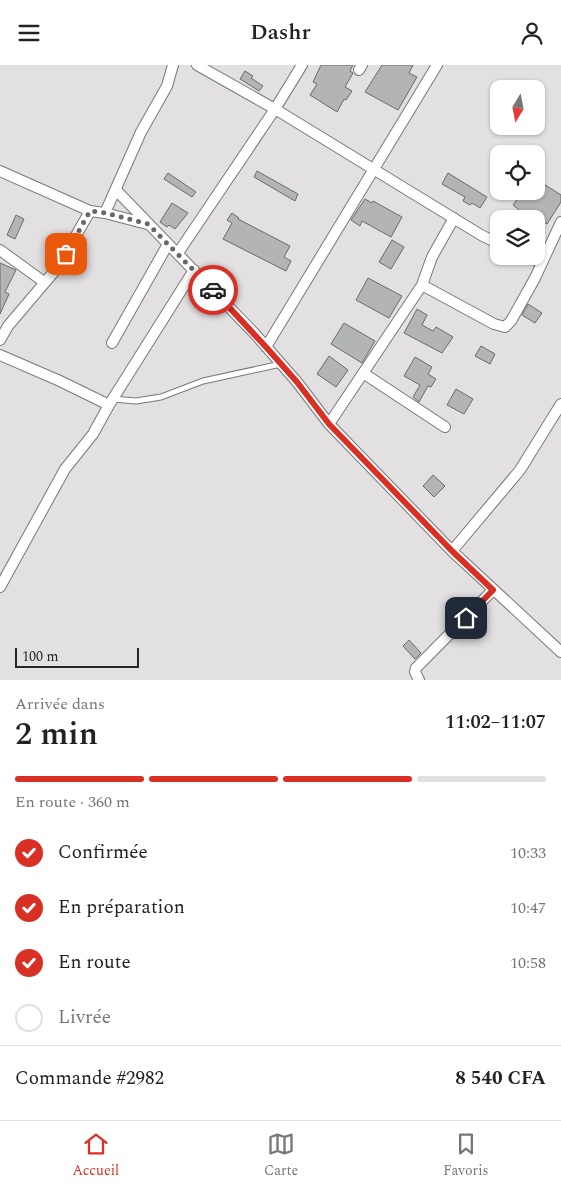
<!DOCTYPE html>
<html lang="fr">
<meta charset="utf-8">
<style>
:root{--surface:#fff;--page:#f6f6f6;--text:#222;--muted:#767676;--line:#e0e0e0;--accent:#d93025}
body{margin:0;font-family:Spectral,serif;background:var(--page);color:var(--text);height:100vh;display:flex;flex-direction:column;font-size:19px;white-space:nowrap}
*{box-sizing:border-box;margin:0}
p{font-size:16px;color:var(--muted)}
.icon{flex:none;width:28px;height:28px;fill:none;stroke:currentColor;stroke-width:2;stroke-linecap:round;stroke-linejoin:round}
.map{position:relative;height:615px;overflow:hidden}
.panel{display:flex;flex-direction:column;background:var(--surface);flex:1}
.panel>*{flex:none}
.needle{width:32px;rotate:190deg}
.controls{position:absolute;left:490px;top:15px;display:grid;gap:10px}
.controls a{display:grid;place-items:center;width:55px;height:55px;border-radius:10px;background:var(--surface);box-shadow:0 1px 4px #0004;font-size:25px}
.scale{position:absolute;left:15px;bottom:12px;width:124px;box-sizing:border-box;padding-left:5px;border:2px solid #272627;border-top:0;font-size:14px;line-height:18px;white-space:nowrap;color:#272627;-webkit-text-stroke:4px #e3e0e2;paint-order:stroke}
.pin{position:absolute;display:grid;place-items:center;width:42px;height:42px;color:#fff;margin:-21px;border-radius:10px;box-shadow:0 2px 8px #0006}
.courier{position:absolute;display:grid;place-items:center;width:50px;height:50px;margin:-25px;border:4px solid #d93025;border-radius:50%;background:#fff;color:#222;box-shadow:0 1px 6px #0007}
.overview em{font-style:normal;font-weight:600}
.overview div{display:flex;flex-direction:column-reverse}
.overview{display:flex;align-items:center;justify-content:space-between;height:85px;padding:0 15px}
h1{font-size:32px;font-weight:600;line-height:38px}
.bar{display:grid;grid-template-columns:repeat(4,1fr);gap:8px 5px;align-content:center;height:60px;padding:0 15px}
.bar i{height:6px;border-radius:4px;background:var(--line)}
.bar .on{background:var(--accent)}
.bar p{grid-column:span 4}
.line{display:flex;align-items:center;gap:12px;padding:0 15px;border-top:1px solid var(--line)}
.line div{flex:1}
ol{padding:0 15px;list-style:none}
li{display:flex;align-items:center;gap:15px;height:55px}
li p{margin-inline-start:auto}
li .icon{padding:5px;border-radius:50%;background:var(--accent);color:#fff;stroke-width:4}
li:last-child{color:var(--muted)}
li i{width:28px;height:28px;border:2px solid var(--line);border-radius:50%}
header{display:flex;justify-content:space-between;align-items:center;height:65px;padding:0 15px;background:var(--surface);font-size:22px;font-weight:600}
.dock{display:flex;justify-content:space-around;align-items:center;height:70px;border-top:1px solid var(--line);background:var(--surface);font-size:14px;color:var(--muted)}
.dock a{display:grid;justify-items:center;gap:2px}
.dock .on{color:var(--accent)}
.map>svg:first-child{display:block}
.building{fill:#b2b5b3;stroke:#696b6a}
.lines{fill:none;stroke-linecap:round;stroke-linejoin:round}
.lane-casing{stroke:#797778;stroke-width:7}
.street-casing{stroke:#797778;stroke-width:12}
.lane{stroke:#fff;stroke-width:5}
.street{stroke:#fff;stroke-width:10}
.done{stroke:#696768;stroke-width:5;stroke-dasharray:0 9}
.route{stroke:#d93025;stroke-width:6}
</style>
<header><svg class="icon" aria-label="menu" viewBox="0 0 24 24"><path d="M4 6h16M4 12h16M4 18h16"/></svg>Dashr<svg class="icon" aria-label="person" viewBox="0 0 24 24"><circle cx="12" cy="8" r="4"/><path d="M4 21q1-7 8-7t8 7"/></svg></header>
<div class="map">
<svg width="561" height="615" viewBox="0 0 561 615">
<rect width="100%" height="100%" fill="#e3e0e2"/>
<!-- building -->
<path class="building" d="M321,0H353L350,6L353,8L345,22L352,26L346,35L344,34L337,47L310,30L317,19L313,17Z
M382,0H413L409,8L417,12L398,45L365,27Z
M245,6L253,11L251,13L263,21L259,26L240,14Z
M257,106L298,129L295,136L254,112Z
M168,108L196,127L192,132L164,114Z
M448,108L487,132L480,143L472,138L470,140L463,136L465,132L442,119Z
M536,114L561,130V137L547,159L524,149L513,140L523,126H536Z
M365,134L372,138L373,136L402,152L391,172L362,156L360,161L351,155Z
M172,138L188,148L175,164L169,160L167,162L160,157Z
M232,148L239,153L238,154L290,181L284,192L291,196L286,206L223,174L232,158L227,155Z
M16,150L24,154L15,174L7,170Z
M392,175L404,182L391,204L379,197Z
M0,198L16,205L5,227L9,229L0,249Z
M368,213L402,231L389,253L356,235Z
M528,239L542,248L535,258L522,250Z
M417,244L427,250L422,260L433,266L436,262L453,272L442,288L404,268Z
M344,258L375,276L362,298L331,279Z
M481,281L495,289L490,299L475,291Z
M329,291L348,305L336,322L317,309Z
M415,292L432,302L428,309L436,314L431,322L428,321L419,337L413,332L420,320L404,311Z
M456,324L473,334L464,349L447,340Z
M433,410L445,421L434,432L423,421Z
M409,575L421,588L415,594L403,581Z"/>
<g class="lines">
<!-- lane casing -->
<g class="lane-casing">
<path id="lane" d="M113,334L136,336L161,332L203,316L281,299"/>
</g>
<!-- street casing -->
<g class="street-casing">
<path id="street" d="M197,0L275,44L481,170L499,179
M359,5L362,0
M0,106L90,146L105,148L147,159
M116,125L255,269L297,317L329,359L452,486L561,587
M105,148L141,67L167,21L173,0
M0,185L44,217
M178,188L275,44L302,0
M526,191L541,197
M422,220L432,192L454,153
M0,275L8,261L58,202L90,146
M112,278L168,179
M266,282L437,0
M0,290L60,316L109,340
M363,308L445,362
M329,359L422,220L494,259L505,262L511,256L535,213L561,157
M452,486L520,405L561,339
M0,522L65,404L93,369L109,340L194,205
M419,615L415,607L416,603L493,525"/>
</g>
<!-- lane -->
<use href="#lane" class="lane"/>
<!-- street -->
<use href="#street" class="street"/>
</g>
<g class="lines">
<!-- done -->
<path class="done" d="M66,189L90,146L106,148L148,159L213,225"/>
<!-- route -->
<path class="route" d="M213,225L266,282L297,317L329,359L452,486L493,525L466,553"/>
</g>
</svg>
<div class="controls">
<a><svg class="needle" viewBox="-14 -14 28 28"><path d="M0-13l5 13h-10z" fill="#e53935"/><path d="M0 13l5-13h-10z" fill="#767676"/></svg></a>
<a><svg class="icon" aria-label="locate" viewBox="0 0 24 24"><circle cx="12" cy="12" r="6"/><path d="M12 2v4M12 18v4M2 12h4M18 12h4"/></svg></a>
<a><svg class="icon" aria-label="layers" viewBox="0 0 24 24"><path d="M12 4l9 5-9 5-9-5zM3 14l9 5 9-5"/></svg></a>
</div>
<div class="scale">100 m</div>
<div class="pin" style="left:66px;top:189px;background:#ea580c"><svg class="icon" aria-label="bag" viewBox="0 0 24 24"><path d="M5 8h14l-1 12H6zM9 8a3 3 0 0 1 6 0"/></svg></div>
<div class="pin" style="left:466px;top:553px;background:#1f2937"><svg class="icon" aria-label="home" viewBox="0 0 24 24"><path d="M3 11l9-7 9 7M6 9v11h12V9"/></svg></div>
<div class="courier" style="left:213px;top:225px"><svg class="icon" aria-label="car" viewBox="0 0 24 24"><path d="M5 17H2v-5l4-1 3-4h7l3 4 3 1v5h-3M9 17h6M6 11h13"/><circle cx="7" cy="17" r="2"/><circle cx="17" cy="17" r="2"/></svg></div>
</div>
<section class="panel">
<div class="overview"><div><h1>2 min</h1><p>Arrivée dans</p></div><em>11:02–11:07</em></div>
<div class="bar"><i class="on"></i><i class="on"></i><i class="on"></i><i></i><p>En route · 360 m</p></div>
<ol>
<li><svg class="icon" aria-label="check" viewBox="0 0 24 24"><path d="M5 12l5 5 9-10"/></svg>Confirmée<p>10:33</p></li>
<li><svg class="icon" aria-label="check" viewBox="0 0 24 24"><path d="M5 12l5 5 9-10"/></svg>En préparation<p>10:47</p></li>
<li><svg class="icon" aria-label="check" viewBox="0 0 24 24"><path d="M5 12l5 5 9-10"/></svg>En route<p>10:58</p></li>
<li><i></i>Livrée</li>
</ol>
<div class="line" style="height:65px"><div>Commande #2982</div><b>8 540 CFA</b></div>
</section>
<nav class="dock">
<a class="on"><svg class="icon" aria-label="home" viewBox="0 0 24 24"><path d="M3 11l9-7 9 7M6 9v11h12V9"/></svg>Accueil</a>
<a><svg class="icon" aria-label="map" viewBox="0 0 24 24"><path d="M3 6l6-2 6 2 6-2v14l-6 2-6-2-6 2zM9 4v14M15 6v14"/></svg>Carte</a>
<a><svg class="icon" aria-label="saved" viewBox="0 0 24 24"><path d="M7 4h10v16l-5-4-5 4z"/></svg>Favoris</a>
</nav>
